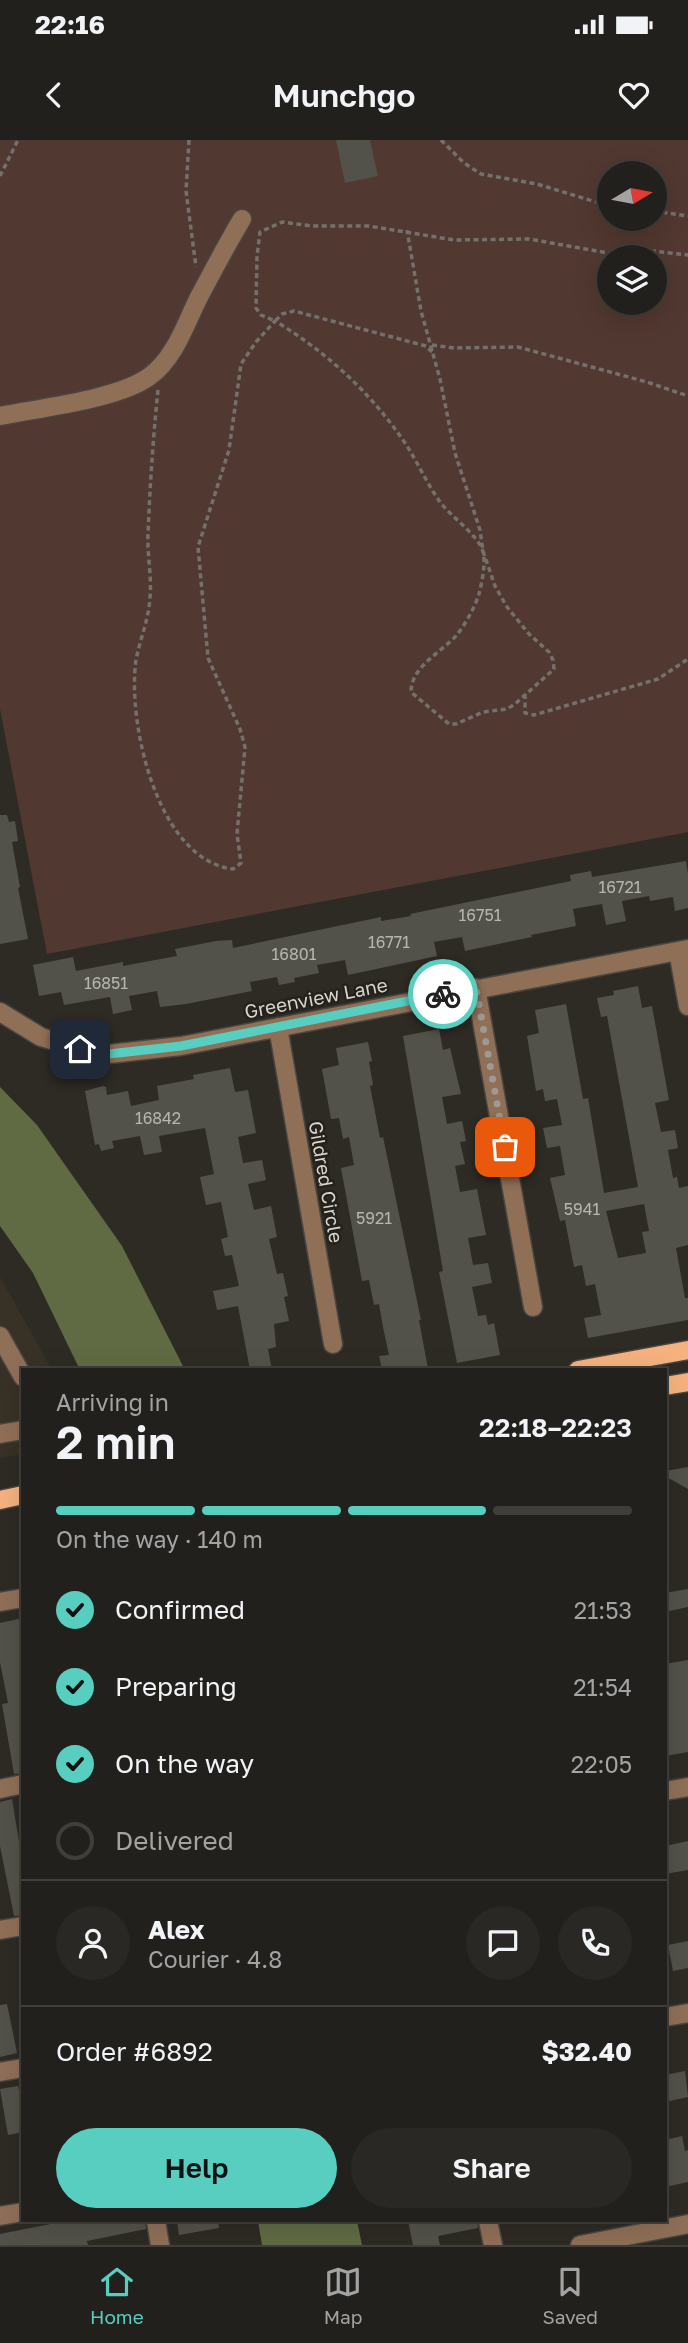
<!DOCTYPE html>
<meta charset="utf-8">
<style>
:root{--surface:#22201c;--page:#2a2825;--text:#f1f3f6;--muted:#a2a3a3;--line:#3f3e3b;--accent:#58cec0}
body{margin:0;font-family:"Golos Text",sans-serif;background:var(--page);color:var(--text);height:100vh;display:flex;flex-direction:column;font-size:26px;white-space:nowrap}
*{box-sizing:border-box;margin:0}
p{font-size:23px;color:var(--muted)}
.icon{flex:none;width:38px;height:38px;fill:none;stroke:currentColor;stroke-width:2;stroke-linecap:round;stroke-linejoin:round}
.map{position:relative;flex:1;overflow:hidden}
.details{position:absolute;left:21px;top:1228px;width:646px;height:854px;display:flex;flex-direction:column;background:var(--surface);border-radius:0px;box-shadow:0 7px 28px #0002,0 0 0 2px var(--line)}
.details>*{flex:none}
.needle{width:46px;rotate:80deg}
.controls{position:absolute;left:597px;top:21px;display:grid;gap:14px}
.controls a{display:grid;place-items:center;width:70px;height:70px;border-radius:50%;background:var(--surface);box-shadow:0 7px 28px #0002,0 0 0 2px var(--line);font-size:35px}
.pin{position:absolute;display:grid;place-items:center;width:60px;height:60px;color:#fff;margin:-30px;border-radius:14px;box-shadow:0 4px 10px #0006}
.courier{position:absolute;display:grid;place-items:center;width:70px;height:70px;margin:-35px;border:5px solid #58cec0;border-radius:50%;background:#fff;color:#222;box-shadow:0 2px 9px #0007}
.headline em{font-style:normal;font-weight:600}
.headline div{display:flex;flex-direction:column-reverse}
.headline{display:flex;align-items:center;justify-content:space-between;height:119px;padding:0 35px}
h1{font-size:46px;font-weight:600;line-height:52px}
.bar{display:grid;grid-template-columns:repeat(4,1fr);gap:10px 7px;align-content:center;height:84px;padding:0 35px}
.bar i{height:9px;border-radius:5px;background:var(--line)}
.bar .selected{background:var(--accent)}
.bar p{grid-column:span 4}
.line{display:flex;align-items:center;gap:18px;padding:0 35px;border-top:2px solid var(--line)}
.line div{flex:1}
.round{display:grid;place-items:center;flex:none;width:74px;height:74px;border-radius:37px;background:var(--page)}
ol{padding:0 35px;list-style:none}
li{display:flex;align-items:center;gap:21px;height:77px}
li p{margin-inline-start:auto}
li .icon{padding:7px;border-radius:50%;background:var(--accent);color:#111;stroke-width:4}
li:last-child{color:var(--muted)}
li i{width:38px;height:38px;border:4px solid var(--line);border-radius:50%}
.primary-button{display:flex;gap:14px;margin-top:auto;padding:14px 35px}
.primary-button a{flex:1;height:80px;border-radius:42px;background:var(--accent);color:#111;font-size:28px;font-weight:600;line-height:80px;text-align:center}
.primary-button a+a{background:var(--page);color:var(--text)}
.status{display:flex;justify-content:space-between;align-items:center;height:49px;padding:0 35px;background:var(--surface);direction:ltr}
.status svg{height:19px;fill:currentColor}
header{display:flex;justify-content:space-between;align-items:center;height:91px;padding:0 35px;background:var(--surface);font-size:32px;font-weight:600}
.menu{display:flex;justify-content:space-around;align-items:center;height:98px;border-top:2px solid var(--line);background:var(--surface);font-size:19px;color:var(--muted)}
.menu a{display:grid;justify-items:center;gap:4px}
.menu .selected{color:var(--accent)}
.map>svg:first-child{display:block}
.built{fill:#383125}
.green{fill:#513830;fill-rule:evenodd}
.water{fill:#606b43}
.building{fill:#53524a;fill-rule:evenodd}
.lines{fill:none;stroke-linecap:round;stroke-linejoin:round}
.minor-casing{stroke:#494641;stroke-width:21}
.major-casing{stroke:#494641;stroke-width:21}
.path{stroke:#74716c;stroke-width:3.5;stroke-dasharray:5 3.5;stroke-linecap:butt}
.minor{stroke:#906f57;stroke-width:18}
.major{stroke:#f5b27f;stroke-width:18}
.done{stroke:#9c9a95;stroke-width:7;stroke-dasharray:0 12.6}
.route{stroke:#58cec0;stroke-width:9}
.labels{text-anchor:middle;stroke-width:5;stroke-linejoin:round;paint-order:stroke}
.number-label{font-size:16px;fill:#b7b5b0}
.street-label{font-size:19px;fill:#d8d6d2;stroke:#25211b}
</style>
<div class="status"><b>22:16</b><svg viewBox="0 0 49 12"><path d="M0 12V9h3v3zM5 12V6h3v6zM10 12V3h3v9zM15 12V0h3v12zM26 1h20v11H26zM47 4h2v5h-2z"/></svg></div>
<header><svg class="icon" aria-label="back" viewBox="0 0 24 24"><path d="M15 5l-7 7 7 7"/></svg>Munchgo<svg class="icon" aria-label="heart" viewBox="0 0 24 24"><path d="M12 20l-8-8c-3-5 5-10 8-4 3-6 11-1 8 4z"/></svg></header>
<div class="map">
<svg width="688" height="2105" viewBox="0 0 688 2105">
<rect width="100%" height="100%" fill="#2e2b25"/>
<!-- built -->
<path class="built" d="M0,1137L52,1230H23V1314L0,1318Z"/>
<!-- green -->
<path class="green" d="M0,0H688V692L47,814L0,569ZM609,33H654V79H609ZM609,117H654V163H609Z"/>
<!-- water -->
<path class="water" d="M0,947L37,985L122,1106L185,1230H80L33,1133L0,1086Z
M258,2081H357L362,2105H262Z"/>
<!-- building -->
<path class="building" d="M336,0H370L378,36L345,43Z
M0,675H7L9,682L15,681L18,701L12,702L20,747L18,748L28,799L0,804Z
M686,721L688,734V768L675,771L673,757L650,761L649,756L622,761L626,781L606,785L602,764L573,769L576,786L531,795L532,797L465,811L462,797L434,802L437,816L348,835L345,820L317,825L319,833L294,838L295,842L279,845L277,837L250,842L252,851L186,864L160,867L157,851L129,856L132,870L113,874L110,857L64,865L61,852L39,856L33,825L73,817L76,831L123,822V826L177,816L175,809L216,801L232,800L233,808L381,777V781L411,776L410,774L571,741L570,735L591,731L592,737Z
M638,846L642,868L652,866L669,960L655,963L661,992L675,990L678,1008L668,1010L673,1038L677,1037L679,1048L688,1046V1105L676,1108L685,1158H688V1180L588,1198L584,1178L601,1175L595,1144L586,1146L582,1125L574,1127L565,1080L560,1081L550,1038L565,1035L560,1006L547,1008L543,988L562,985L557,959L545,961L543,949L536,951L527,896L539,893L535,870L566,864L583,959L588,958L604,1053L638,1047L607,876L601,877L597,858L614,855L613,851ZM644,1064L649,1091L642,1092L646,1113L618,1118L606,1071Z
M439,889L443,910L450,908L461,954L442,957L447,984L462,981L466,1001L460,1002L465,1024L455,1026L460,1052L477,1049L486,1095L468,1098L473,1125L488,1123L492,1143L472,1147L478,1176L486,1175L488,1185L494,1183L500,1215L457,1223L439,1132L443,1131L403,896Z
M368,902L372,921L369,922L373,945L370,946L380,998L383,997L421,1180H419L428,1229L420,1230H382L379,1216L389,1215L383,1187L379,1164L374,1165L369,1140L362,1141L341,1028L354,1025L349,997L343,999L339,978L331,979L322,929L339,925L336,908Z
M230,928L235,952L248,950L256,993L238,997L243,1023L262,1020L266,1040L248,1044L254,1070L271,1066L277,1097L269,1099L277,1134L283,1133L288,1156L284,1157L289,1181L274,1184L276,1207L268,1209L272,1230H250L238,1166L217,1170L213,1151L239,1146L232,1115L225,1116L221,1099L228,1097L221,1062L206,1065L200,1037L214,1034L205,988L159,996L162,1012L144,1015L140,996L112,1001L114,1008L101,1011L99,1004L95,1005L85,951L103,946L106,947L107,955L128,951L131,966L159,960L157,946L194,939L193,935Z
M688,1327V1349L665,1336V1331Z
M688,1449V1467L665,1472V1453Z
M23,1478V1633L14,1634L2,1564L8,1563L0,1522V1483Z
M688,1520V1612L665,1616V1524Z
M12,1659L23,1726V1775L14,1776L0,1706V1662Z
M688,1701V1730L665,1734V1706Z
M688,1801V1828L673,1831L668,1805Z
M7,1864L17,1913L0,1917V1865Z
M685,1931L688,1957L665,1962V1935Z
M18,1946L23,1970V1992L8,1995L0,1949Z
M682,1996L685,2011L688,2010V2042L665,2047V2000Z
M66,2081H145L146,2089L87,2101L88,2105H0V2094Z
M177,2081H218L219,2088L179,2095Z
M408,2081H477L478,2088L438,2096L440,2105H413Z"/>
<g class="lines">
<!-- minor casing -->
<g class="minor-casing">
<path id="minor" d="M0,276C39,268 120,259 150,236C176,217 186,182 200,155C214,129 227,104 242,79
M678,811L688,866
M476,848L533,1167
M0,872L41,897L100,915L181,906L688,809
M278,887L333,1204
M0,1196L23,1237
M0,1294L23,1290
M0,1462L23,1458
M0,1649L23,1644
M665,1651L688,1647
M0,1790L23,1786
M665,1877L688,1873
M0,1932L23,1928
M0,2076L23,2072
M156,2081L160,2105
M488,2081L493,2105
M580,2105L688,2084"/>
</g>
<!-- major casing -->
<g class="major-casing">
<path id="major" d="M578,1230L688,1210
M665,1246L688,1242
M0,1360L23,1355"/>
</g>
<!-- path -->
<path class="path" d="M189,0L186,51L196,127
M441,0L464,23L481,34L537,44L609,66
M0,36L18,0
M654,71L688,76
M432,205L454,208L518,207L647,242L688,256
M432,212L426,206L294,171L282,174L275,181L261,175L256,168L257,116L260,92L282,82L312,86H369L454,100L529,99L608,113L653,111L688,115
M158,250C153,298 150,346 148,394C147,415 152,436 150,457C149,479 140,499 136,520C127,582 157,720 233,729L241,723L237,694L245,607L240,589L208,518L198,407L229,310L241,224L256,202L275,181C325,211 369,251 403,300C416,319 425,340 438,359C448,375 479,395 483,412C486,423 482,442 479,454C475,467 465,485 456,496C440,513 411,527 411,552L449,584H456L483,572L507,569L515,564L554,529L553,520L549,512L529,494L507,467L495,446L483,411L480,390L455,313L440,239L421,171L407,90
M525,554V573L534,575L658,539L688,519"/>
<!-- minor -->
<use href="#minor" class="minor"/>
<!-- major -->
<use href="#major" class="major"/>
</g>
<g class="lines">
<!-- done -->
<path class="done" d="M443,854L476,848L505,1007"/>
<!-- route -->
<path class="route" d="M80,909L100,915L181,906L443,854"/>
</g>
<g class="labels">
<!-- number labels -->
<g class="number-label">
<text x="620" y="753">16721</text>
<text x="480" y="781">16751</text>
<text x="389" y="808">16771</text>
<text x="294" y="820">16801</text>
<text x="106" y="849">16851</text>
<text x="158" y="984">16842</text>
<text x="582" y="1075">5941</text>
<text x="374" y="1084">5921</text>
</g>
<!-- street labels -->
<g class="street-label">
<text transform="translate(316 858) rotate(-11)" y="7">Greenview Lane</text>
<text transform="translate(326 1042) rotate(80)" y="7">Gildred Circle</text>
</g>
</g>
</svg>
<div class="controls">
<a><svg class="needle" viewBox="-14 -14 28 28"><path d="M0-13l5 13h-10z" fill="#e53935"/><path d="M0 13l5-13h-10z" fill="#a2a3a3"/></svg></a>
<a><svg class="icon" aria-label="layers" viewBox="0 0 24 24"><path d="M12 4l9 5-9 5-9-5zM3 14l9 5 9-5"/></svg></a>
</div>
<div class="pin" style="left:505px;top:1007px;background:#ea580c"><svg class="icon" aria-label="bag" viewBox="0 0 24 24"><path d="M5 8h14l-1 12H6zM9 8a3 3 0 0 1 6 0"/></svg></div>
<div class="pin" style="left:80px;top:909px;background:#1f2937"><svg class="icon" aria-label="home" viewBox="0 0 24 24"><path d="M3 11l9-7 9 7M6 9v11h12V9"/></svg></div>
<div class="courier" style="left:443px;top:854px"><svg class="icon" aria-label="bike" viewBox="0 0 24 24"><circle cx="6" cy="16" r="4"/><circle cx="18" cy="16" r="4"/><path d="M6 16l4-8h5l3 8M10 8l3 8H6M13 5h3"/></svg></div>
<section class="details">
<div class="headline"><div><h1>2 min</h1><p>Arriving in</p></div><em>22:18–22:23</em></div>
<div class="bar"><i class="selected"></i><i class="selected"></i><i class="selected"></i><i></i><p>On the way · 140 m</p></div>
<ol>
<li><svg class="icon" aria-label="check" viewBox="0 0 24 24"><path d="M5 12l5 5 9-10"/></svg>Confirmed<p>21:53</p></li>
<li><svg class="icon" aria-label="check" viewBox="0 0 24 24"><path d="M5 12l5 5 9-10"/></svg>Preparing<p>21:54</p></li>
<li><svg class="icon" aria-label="check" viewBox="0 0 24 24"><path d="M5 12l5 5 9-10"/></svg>On the way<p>22:05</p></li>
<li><i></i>Delivered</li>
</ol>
<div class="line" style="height:126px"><a class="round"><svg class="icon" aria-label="person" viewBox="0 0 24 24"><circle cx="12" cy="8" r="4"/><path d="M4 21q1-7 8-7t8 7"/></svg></a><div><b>Alex</b><p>Courier · 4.8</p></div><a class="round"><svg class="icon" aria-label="chat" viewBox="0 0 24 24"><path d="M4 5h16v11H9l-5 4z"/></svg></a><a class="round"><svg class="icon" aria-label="phone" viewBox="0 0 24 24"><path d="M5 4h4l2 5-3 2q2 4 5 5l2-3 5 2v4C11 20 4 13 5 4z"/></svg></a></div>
<div class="line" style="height:91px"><div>Order #6892</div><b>$32.40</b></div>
<div class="primary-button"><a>Help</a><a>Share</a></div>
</section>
</div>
<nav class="menu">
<a class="selected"><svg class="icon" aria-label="home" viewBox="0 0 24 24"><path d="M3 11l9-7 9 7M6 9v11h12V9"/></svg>Home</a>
<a><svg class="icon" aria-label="map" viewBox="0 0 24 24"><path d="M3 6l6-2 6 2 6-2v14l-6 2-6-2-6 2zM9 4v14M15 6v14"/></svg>Map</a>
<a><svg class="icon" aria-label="saved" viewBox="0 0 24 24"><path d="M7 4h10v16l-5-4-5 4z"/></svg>Saved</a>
</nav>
